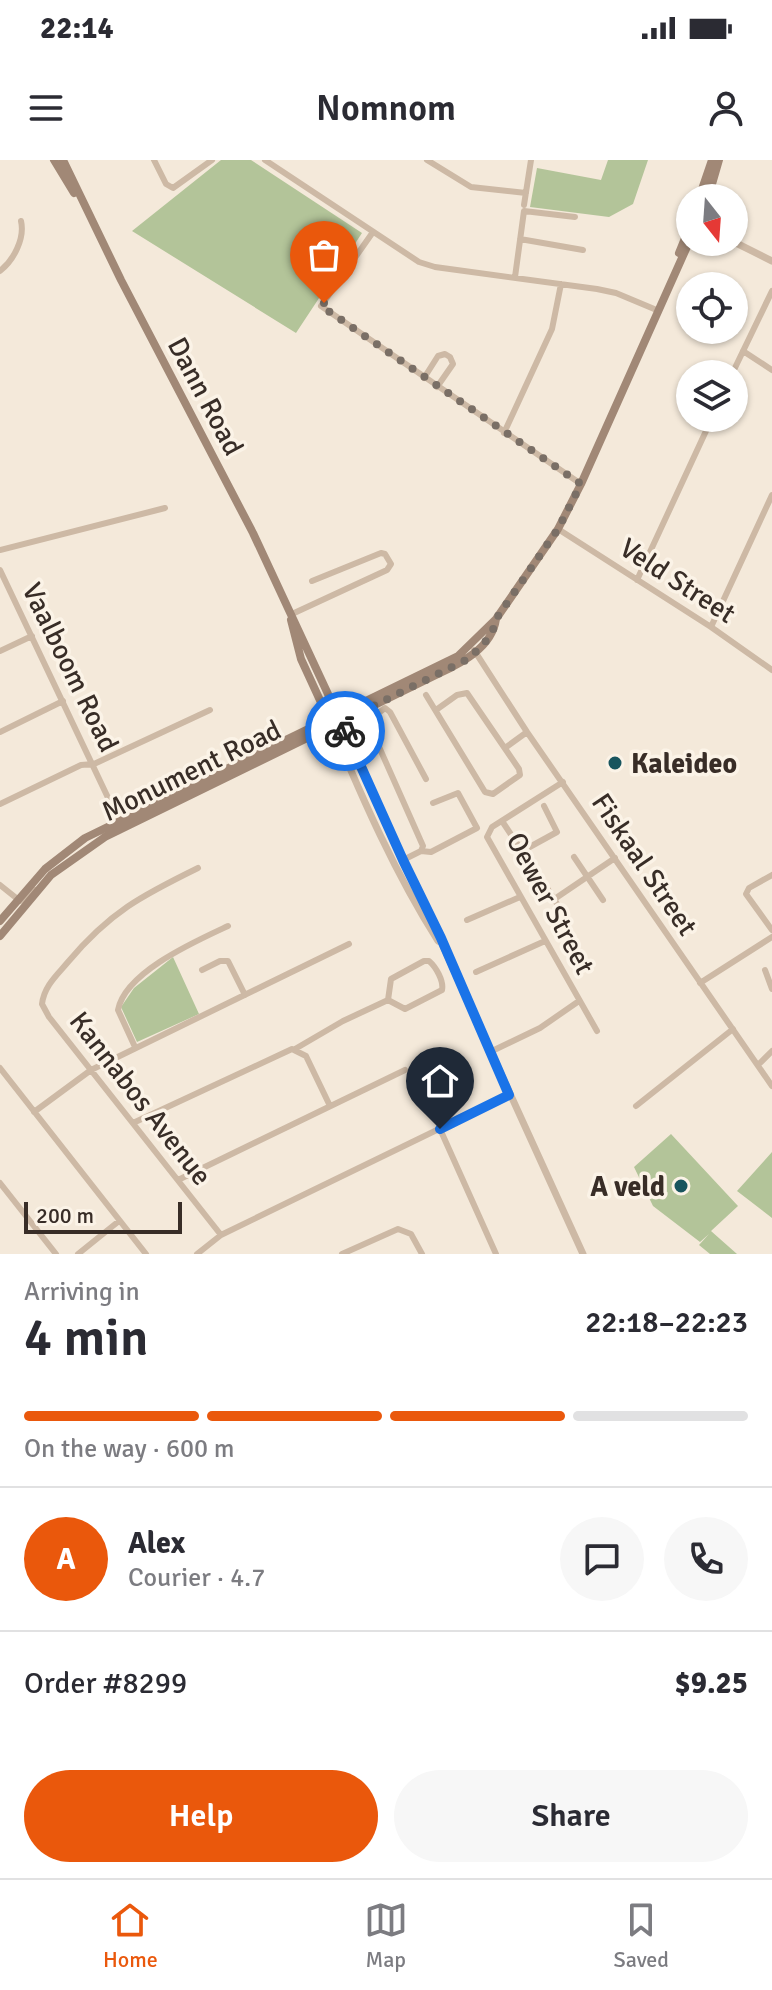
<!DOCTYPE html>
<meta charset="utf-8">
<style>
:root{--surface:#fff;--page:#f7f7f7;--text:#2b2b33;--muted:#7c7c81;--line:#e1e1e2;--accent:#ea580c}
body{margin:0;font-family:Signika,sans-serif;background:var(--page);color:var(--text);height:100vh;display:flex;flex-direction:column;font-size:30px;white-space:nowrap}
*{box-sizing:border-box;margin:0}
p{font-size:26px;color:var(--muted)}
.icon{flex:none;width:44px;height:44px;fill:none;stroke:currentColor;stroke-width:2;stroke-linecap:round;stroke-linejoin:round}
.map{position:relative;height:1094px;overflow:hidden}
.details{display:flex;flex-direction:column;background:var(--surface);flex:1}
.details>*{flex:none}
.needle{width:52px;rotate:163deg}
.buttons{position:absolute;left:676px;top:24px;display:grid;gap:16px}
.buttons a{display:grid;place-items:center;width:72px;height:72px;border-radius:50%;background:var(--surface);box-shadow:0 2px 6px #0004;font-size:40px}
.scale{position:absolute;left:24px;bottom:20px;width:158px;box-sizing:border-box;padding-left:8px;border:4px solid #382d27;border-top:0;font-size:22px;line-height:28px;white-space:nowrap;color:#382d27;-webkit-text-stroke:6px #fbf3e7;paint-order:stroke}
.pin{position:absolute;display:grid;place-items:center;width:68px;height:68px;color:#fff;margin:-82px -34px;border-radius:50% 50% 50% 0;rotate:-45deg;box-shadow:0 0 8px #0007}
.pin .icon{rotate:45deg}
.courier{position:absolute;display:grid;place-items:center;width:80px;height:80px;margin:-40px;border:6px solid #1a73e8;border-radius:50%;background:#fff;color:#222;box-shadow:0 2px 10px #0007}
.headline em{font-style:normal;font-weight:600}
.headline div{display:flex;flex-direction:column-reverse}
.headline{display:flex;align-items:center;justify-content:space-between;height:136px;padding:0 24px}
h1{font-size:52px;font-weight:600;line-height:60px}
.bar{display:grid;grid-template-columns:repeat(4,1fr);gap:12px 8px;align-content:center;height:96px;padding:0 24px}
.bar i{height:10px;border-radius:6px;background:var(--line)}
.bar .selected{background:var(--accent)}
.bar p{grid-column:span 4}
.line{display:flex;align-items:center;gap:20px;padding:0 24px;border-top:2px solid var(--line)}
.line div{flex:1}
.round{display:grid;place-items:center;flex:none;width:84px;height:84px;border-radius:42px;background:var(--page)}
.cta{display:flex;gap:16px;margin-top:auto;padding:16px 24px}
.cta a{flex:1;height:92px;border-radius:48px;background:var(--accent);color:#fff;font-size:32px;font-weight:600;line-height:92px;text-align:center}
.cta a+a{background:var(--page);color:var(--text)}
.status{display:flex;justify-content:space-between;align-items:center;height:56px;padding:0 40px;background:var(--surface);direction:ltr}
.status svg{height:22px;fill:currentColor}
header{display:flex;justify-content:space-between;align-items:center;height:104px;padding:0 24px;background:var(--surface);font-size:36px;font-weight:600}
.dock{display:flex;justify-content:space-around;align-items:center;height:112px;border-top:2px solid var(--line);background:var(--surface);font-size:22px;color:var(--muted)}
.dock a{display:grid;justify-items:center;gap:4px}
.dock .selected{color:var(--accent)}
.map>svg:first-child{display:block}
.green{fill:#b3c499}
.lines{fill:none;stroke-linecap:round;stroke-linejoin:round}
.minor{stroke:#cdb9a5;stroke-width:6}
.tertiary{stroke:#cdb9a5;stroke-width:7}
.secondary{stroke:#a18876;stroke-width:8}
.done{stroke:#7a6f66;stroke-width:8;stroke-dasharray:0 14.4}
.route{stroke:#1a73e8;stroke-width:10}
.poi-dot{fill:#18555e;stroke:#fbf3e7;stroke-width:3}
.labels{text-anchor:middle;stroke-width:7;stroke-linejoin:round;paint-order:stroke}
.street-label{font-size:28px;fill:#382d27;stroke:#fbf3e7}
.poi-label{font-size:28px;font-weight:bold;fill:#382d27;stroke:#fbf3e7;text-anchor:start}
</style>
<div class="status"><b>22:14</b><svg viewBox="0 0 49 12"><path d="M0 12V9h3v3zM5 12V6h3v6zM10 12V3h3v9zM15 12V0h3v12zM26 1h20v11H26zM47 4h2v5h-2z"/></svg></div>
<header><svg class="icon" aria-label="menu" viewBox="0 0 24 24"><path d="M4 6h16M4 12h16M4 18h16"/></svg>Nomnom<svg class="icon" aria-label="person" viewBox="0 0 24 24"><circle cx="12" cy="8" r="4"/><path d="M4 21q1-7 8-7t8 7"/></svg></header>
<div class="map">
<svg width="772" height="1094" viewBox="0 0 772 1094">
<rect width="100%" height="100%" fill="#f4e9da"/>
<!-- green -->
<path class="green" d="M221,0H251L362,73L296,173L132,71Z
M608,0H648L633,44L609,57L530,47L537,8L601,20Z
M173,797L199,854L137,882L121,847L134,828Z
M671,974L738,1046L711,1071L737,1094H710L699,1085L709,1074L700,1082L653,1046L634,1007Z
M772,992V1058L737,1031Z"/>
<g class="lines">
<!-- minor -->
<path class="minor" d="M154,0L166,24L173,28L212,0
M265,0L419,102L435,107L597,129L616,133L659,151
M427,0L471,27L526,33
M524,45L531,0
M373,72L321,146L581,324
M520,79L583,90
M0,111C14,100 25,78 21,61
M515,117L524,51L575,57
M743,191L772,210
M732,214L772,131
M424,218L438,196L445,194L450,197L453,204L437,227
M504,273L552,169L561,124
M558,369L711,467L772,510
M0,390L165,348
M0,410L120,663
M637,420L712,258
M292,454L387,410L391,404L385,394L381,393L312,421
M711,467L772,335
M474,490L527,572L772,926
M0,491L32,476
M426,535L485,632L493,634L520,615L519,609L467,533L457,535L436,550
M0,572L63,541
M505,588L527,572
M563,622L492,667L487,677L597,871
M0,644L81,605L94,604L210,550
M502,661L520,688L526,689L557,672L544,646
M421,691L431,692L477,668L458,633L433,643
M574,697L603,740
M403,700L421,691L423,686L376,580L374,560L377,554L385,548L390,552L426,619
M198,708C141,736 110,752 68,802C57,815 44,826 42,844L49,857L221,1075
M539,715L569,763
M772,715L749,728L746,734L772,770
M0,725L20,741L35,730
M553,740L615,698
M467,760L520,737
M424,801H429C436,807 444,821 442,830L405,849L388,840L391,819Z
M202,810L220,801H228L245,835
M765,810L772,829
M476,812L545,781
M700,823L772,777
M135,887L118,850C125,812 196,781 228,766
M295,889L343,861L388,840
M490,892L540,868L579,841
M758,905L772,891
M0,908L146,1094
M636,946L733,869
M34,952L91,910L349,784
M133,963L292,889L306,896L330,946
M440,969L496,1094
M178,1020L405,910
M0,1023L56,1094
M78,1094L119,1061
M197,1094L221,1075L509,935
M342,1094L398,1069L411,1074L422,1094"/>
<!-- tertiary -->
<path class="tertiary" d="M734,82L772,101
M341,562L583,1094
M332,566C363,640 395,713 438,781"/>
<!-- secondary -->
<path class="secondary" d="M54,0L74,33
M63,0L121,120L253,373L341,562
M699,38L712,0
M708,38L719,0
M679,93L690,66
M291,460L301,499L330,562
M0,761L45,709L85,678L458,496L496,459
M0,776L51,715L105,677L438,514C461,503 492,488 496,459L558,369L581,324L690,80"/>
</g>
<g class="lines">
<!-- done -->
<path class="done" d="M324,143L321,146L581,324L558,369L496,459C494,476 478,491 464,501L341,562L345,571"/>
<!-- route -->
<path class="route" d="M345,571L403,700L441,778L509,935L440,969"/>
</g>
<!-- markers -->
<g class="poi-dot">
<circle cx="615" cy="603" r="8"/>
<circle cx="681" cy="1026" r="8"/>
</g>
<g class="labels">
<!-- street labels -->
<g class="street-label">
<text transform="translate(206 236) rotate(62)" y="10">Dann Road</text>
<text transform="translate(678 420) rotate(33)" y="10">Veld Street</text>
<text transform="translate(71 507) rotate(64)" y="10">Vaalboom Road</text>
<text transform="translate(191 610) rotate(-26)" y="10">Monument Road</text>
<text transform="translate(645 704) rotate(56)" y="10">Fiskaal Street</text>
<text transform="translate(551 743) rotate(62)" y="10">Oewer Street</text>
<text transform="translate(141 938) rotate(52)" y="10">Kannabos Avenue</text>
</g>
<!-- poi labels -->
<g class="poi-label">
<text x="631" y="613">Kaleideo</text>
<text x="665" y="1036" text-anchor="end">A veld</text>
</g>
</g>
</svg>
<div class="buttons">
<a><svg class="needle" viewBox="-14 -14 28 28"><path d="M0-13l5 13h-10z" fill="#e53935"/><path d="M0 13l5-13h-10z" fill="#7c7c81"/></svg></a>
<a><svg class="icon" aria-label="locate" viewBox="0 0 24 24"><circle cx="12" cy="12" r="6"/><path d="M12 2v4M12 18v4M2 12h4M18 12h4"/></svg></a>
<a><svg class="icon" aria-label="layers" viewBox="0 0 24 24"><path d="M12 4l9 5-9 5-9-5zM3 14l9 5 9-5"/></svg></a>
</div>
<div class="scale">200 m</div>
<div class="pin" style="left:324px;top:143px;background:#ea580c"><svg class="icon" aria-label="bag" viewBox="0 0 24 24"><path d="M5 8h14l-1 12H6zM9 8a3 3 0 0 1 6 0"/></svg></div>
<div class="pin" style="left:440px;top:969px;background:#1f2937"><svg class="icon" aria-label="home" viewBox="0 0 24 24"><path d="M3 11l9-7 9 7M6 9v11h12V9"/></svg></div>
<div class="courier" style="left:345px;top:571px"><svg class="icon" aria-label="bike" viewBox="0 0 24 24"><circle cx="6" cy="16" r="4"/><circle cx="18" cy="16" r="4"/><path d="M6 16l4-8h5l3 8M10 8l3 8H6M13 5h3"/></svg></div>
</div>
<section class="details">
<div class="headline"><div><h1>4 min</h1><p>Arriving in</p></div><em>22:18–22:23</em></div>
<div class="bar"><i class="selected"></i><i class="selected"></i><i class="selected"></i><i></i><p>On the way · 600 m</p></div>
<div class="line" style="height:144px"><b class="round" style="background:var(--accent);color:#fff">A</b><div><b>Alex</b><p>Courier · 4.7</p></div><a class="round"><svg class="icon" aria-label="chat" viewBox="0 0 24 24"><path d="M4 5h16v11H9l-5 4z"/></svg></a><a class="round"><svg class="icon" aria-label="phone" viewBox="0 0 24 24"><path d="M5 4h4l2 5-3 2q2 4 5 5l2-3 5 2v4C11 20 4 13 5 4z"/></svg></a></div>
<div class="line" style="height:104px"><div>Order #8299</div><b>$9.25</b></div>
<div class="cta"><a>Help</a><a>Share</a></div>
</section>
<nav class="dock">
<a class="selected"><svg class="icon" aria-label="home" viewBox="0 0 24 24"><path d="M3 11l9-7 9 7M6 9v11h12V9"/></svg>Home</a>
<a><svg class="icon" aria-label="map" viewBox="0 0 24 24"><path d="M3 6l6-2 6 2 6-2v14l-6 2-6-2-6 2zM9 4v14M15 6v14"/></svg>Map</a>
<a><svg class="icon" aria-label="saved" viewBox="0 0 24 24"><path d="M7 4h10v16l-5-4-5 4z"/></svg>Saved</a>
</nav>
